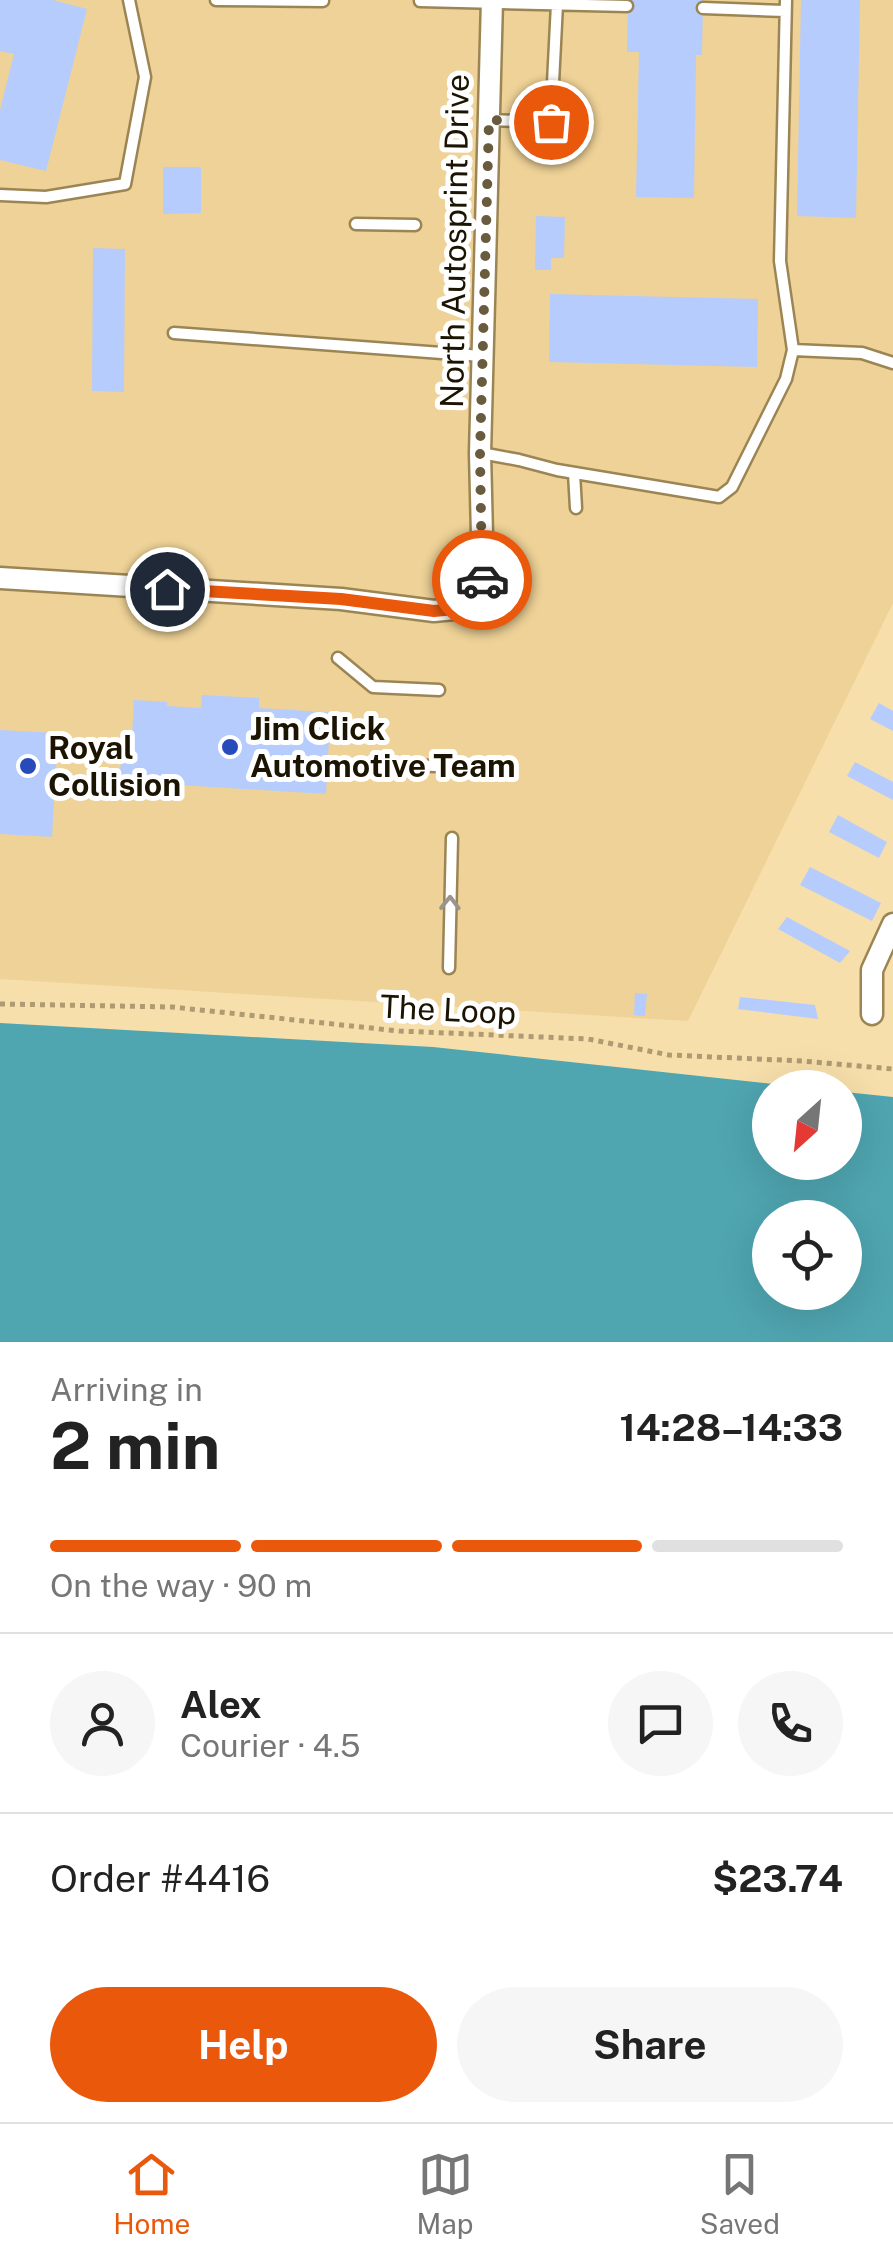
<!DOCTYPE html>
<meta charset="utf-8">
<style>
:root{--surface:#fff;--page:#f6f6f6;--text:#222;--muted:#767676;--line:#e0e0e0;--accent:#ea580c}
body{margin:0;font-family:"Public Sans",sans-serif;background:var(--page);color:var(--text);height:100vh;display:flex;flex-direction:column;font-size:38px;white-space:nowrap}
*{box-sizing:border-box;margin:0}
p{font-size:32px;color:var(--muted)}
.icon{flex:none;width:55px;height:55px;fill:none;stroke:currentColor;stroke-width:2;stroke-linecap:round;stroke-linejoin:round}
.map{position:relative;height:1342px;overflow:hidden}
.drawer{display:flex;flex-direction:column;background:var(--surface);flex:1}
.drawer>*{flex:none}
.needle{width:65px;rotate:207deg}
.controls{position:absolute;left:752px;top:1070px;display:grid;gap:20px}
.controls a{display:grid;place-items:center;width:110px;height:110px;border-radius:50%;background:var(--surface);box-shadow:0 10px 40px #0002;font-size:50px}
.pin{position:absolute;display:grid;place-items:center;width:85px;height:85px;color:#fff;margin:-42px;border:5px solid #fff;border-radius:50%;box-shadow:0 2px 10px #0007}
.courier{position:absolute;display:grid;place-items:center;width:100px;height:100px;margin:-50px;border:8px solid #ea580c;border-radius:50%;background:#fff;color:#222;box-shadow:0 2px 12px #0007}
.overview em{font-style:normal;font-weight:700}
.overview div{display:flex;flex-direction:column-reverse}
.overview{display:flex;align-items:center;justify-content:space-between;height:170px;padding:0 50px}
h1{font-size:65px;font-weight:700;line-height:75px}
.bar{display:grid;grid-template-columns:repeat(4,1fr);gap:15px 10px;align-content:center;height:120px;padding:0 50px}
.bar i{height:12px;border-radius:8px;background:var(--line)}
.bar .selected{background:var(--accent)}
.bar p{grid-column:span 4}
.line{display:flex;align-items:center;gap:25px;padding:0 50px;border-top:2px solid var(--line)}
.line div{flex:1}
.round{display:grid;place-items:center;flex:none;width:105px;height:105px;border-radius:52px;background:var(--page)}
.primary-button{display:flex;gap:20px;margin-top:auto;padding:20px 50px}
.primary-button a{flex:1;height:115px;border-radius:60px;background:var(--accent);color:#fff;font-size:40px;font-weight:700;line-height:115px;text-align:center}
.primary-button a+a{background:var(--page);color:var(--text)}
.tab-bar{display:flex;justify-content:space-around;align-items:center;height:140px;border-top:2px solid var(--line);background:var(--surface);font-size:28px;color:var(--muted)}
.tab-bar a{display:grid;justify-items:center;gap:5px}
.tab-bar .selected{color:var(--accent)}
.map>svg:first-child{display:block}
.built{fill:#eed297}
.water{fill:#4fa5b0;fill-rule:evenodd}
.building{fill:#b6ccfd}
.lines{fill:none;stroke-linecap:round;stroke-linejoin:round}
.service-casing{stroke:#9c8554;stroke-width:15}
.minor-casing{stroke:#9c8554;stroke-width:25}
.path{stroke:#ae9b73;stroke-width:5;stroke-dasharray:5 5;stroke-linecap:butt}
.service{stroke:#fff;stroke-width:10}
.minor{stroke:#fff;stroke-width:20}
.oneway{stroke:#99958d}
.done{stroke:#695b3d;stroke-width:10;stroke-dasharray:0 18}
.route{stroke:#ea580c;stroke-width:12}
.poi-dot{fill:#274bba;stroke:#fff;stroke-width:4}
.labels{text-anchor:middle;stroke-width:10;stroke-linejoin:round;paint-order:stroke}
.street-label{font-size:32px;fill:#1c1402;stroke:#fff}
.poi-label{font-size:32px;font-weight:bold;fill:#1c1402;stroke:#fff;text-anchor:start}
</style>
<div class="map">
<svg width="893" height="1342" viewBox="0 0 893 1342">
<rect width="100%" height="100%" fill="#f7dfab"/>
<!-- built -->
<path class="built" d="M0,0H893V603L688,1021L0,979Z"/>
<!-- water -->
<path class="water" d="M0,1023L433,1047L802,1087L770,1088V1162H845V1092L893,1097V1342H0ZM770,1218H845V1292H770Z"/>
<!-- building -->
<path class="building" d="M0,0H53L87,9L46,171L0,160V110L14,54L0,51Z
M628,0H703L702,55H696L694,198L636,197L639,52H627Z
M801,0H860L856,218L797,216Z
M163,167H201V213L163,214Z
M536,216L565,217L564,258H551V270H535Z
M93,248L125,249L124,392L92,391Z
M550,294L758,299L757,367L549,362Z
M202,695L259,698V708L341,713L339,740L329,739L326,794L163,784L164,779L120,776L121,754L131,755L134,700L167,702V706L201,708Z
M879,703L893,711V731L870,719Z
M0,730L58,733L52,837L0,834Z
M855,762L893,782V800L847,776Z
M838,815L887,842L879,858L829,832Z
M810,867L881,903L872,921L800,885Z
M787,917L850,951L840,963L778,929Z
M635,993L647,994L645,1016L634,1015Z
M740,997L815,1005L818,1019L738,1009Z"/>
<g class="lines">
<!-- service casing -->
<g class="service-casing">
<path id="service" d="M216,0L323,1
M420,1L627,6
M703,8L785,11
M489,120L551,122L557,4
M0,195L46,197L125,184L145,77L129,0
M356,224L415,225
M174,333L482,356
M793,350L862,353L893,363
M481,453L519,460L557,470L719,497L732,487L786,379L793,350L780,261L786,0
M574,473L576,508
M338,658L373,687L439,690
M365,764L437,766
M449,968L452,838"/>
</g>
<!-- minor casing -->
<g class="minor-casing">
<path id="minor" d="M0,578L341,599L434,611L454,609L471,601L483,577L480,453L492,0
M872,1014V970L893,924"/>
</g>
<!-- path -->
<path class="path" d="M0,1004L172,1007L399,1031L588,1039L669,1055L802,1061L893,1069"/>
<!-- service -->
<use href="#service" class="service"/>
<!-- minor -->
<use href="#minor" class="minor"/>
</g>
<!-- one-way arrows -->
<defs><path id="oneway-chevron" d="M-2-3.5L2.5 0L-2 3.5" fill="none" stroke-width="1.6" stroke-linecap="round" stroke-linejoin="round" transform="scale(2.5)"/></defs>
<use class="oneway" href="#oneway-chevron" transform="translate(450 903) rotate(-89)"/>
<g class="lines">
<!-- done -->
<path class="done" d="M482,580L480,453L489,120L551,122"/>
<!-- route -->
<path class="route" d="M167,589L341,599L434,611L454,609L471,601L482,580"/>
</g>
<!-- markers -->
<g class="poi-dot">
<circle cx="230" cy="747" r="10"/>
<circle cx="28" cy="766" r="10"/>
</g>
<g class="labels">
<!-- street labels -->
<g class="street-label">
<text transform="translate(455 241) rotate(-89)" y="11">North Autosprint Drive</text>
<text transform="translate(448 1010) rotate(3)" y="11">The Loop</text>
</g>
<!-- poi labels -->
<g class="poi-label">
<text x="250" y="740">Jim Click<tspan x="250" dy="37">Automotive Team</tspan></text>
<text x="48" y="759">Royal<tspan x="48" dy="37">Collision</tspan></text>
</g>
</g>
</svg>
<div class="controls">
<a><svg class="needle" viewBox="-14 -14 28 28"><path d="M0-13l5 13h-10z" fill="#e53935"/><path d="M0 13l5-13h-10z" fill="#767676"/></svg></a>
<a><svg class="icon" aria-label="locate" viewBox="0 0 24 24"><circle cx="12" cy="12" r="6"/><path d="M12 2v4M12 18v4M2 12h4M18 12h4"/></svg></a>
</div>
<div class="pin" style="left:551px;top:122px;background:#ea580c"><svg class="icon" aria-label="bag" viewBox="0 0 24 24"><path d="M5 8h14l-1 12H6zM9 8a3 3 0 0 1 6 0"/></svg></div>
<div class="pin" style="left:167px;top:589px;background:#1f2937"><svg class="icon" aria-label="home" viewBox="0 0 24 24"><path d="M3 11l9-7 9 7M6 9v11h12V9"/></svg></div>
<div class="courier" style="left:482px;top:580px"><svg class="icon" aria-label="car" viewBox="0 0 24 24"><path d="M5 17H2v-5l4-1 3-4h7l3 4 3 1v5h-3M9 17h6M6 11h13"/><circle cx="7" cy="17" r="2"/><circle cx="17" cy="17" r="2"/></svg></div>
</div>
<section class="drawer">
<div class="overview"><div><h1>2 min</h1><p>Arriving in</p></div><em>14:28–14:33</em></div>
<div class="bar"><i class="selected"></i><i class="selected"></i><i class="selected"></i><i></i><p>On the way · 90 m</p></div>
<div class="line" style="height:180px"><a class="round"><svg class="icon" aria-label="person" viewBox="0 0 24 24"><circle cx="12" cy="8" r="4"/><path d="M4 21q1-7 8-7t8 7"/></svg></a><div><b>Alex</b><p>Courier · 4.5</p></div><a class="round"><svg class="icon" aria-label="chat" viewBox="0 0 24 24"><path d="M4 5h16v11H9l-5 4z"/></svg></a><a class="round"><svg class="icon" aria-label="phone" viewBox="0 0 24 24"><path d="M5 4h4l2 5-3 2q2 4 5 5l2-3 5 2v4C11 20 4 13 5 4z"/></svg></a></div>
<div class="line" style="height:130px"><div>Order #4416</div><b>$23.74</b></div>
<div class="primary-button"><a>Help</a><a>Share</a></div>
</section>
<nav class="tab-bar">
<a class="selected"><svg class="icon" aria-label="home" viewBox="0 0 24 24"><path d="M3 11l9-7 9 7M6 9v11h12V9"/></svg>Home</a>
<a><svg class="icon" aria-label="map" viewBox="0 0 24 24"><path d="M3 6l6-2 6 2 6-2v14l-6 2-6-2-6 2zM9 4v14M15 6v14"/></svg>Map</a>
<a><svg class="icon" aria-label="saved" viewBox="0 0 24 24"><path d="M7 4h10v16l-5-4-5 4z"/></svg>Saved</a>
</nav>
